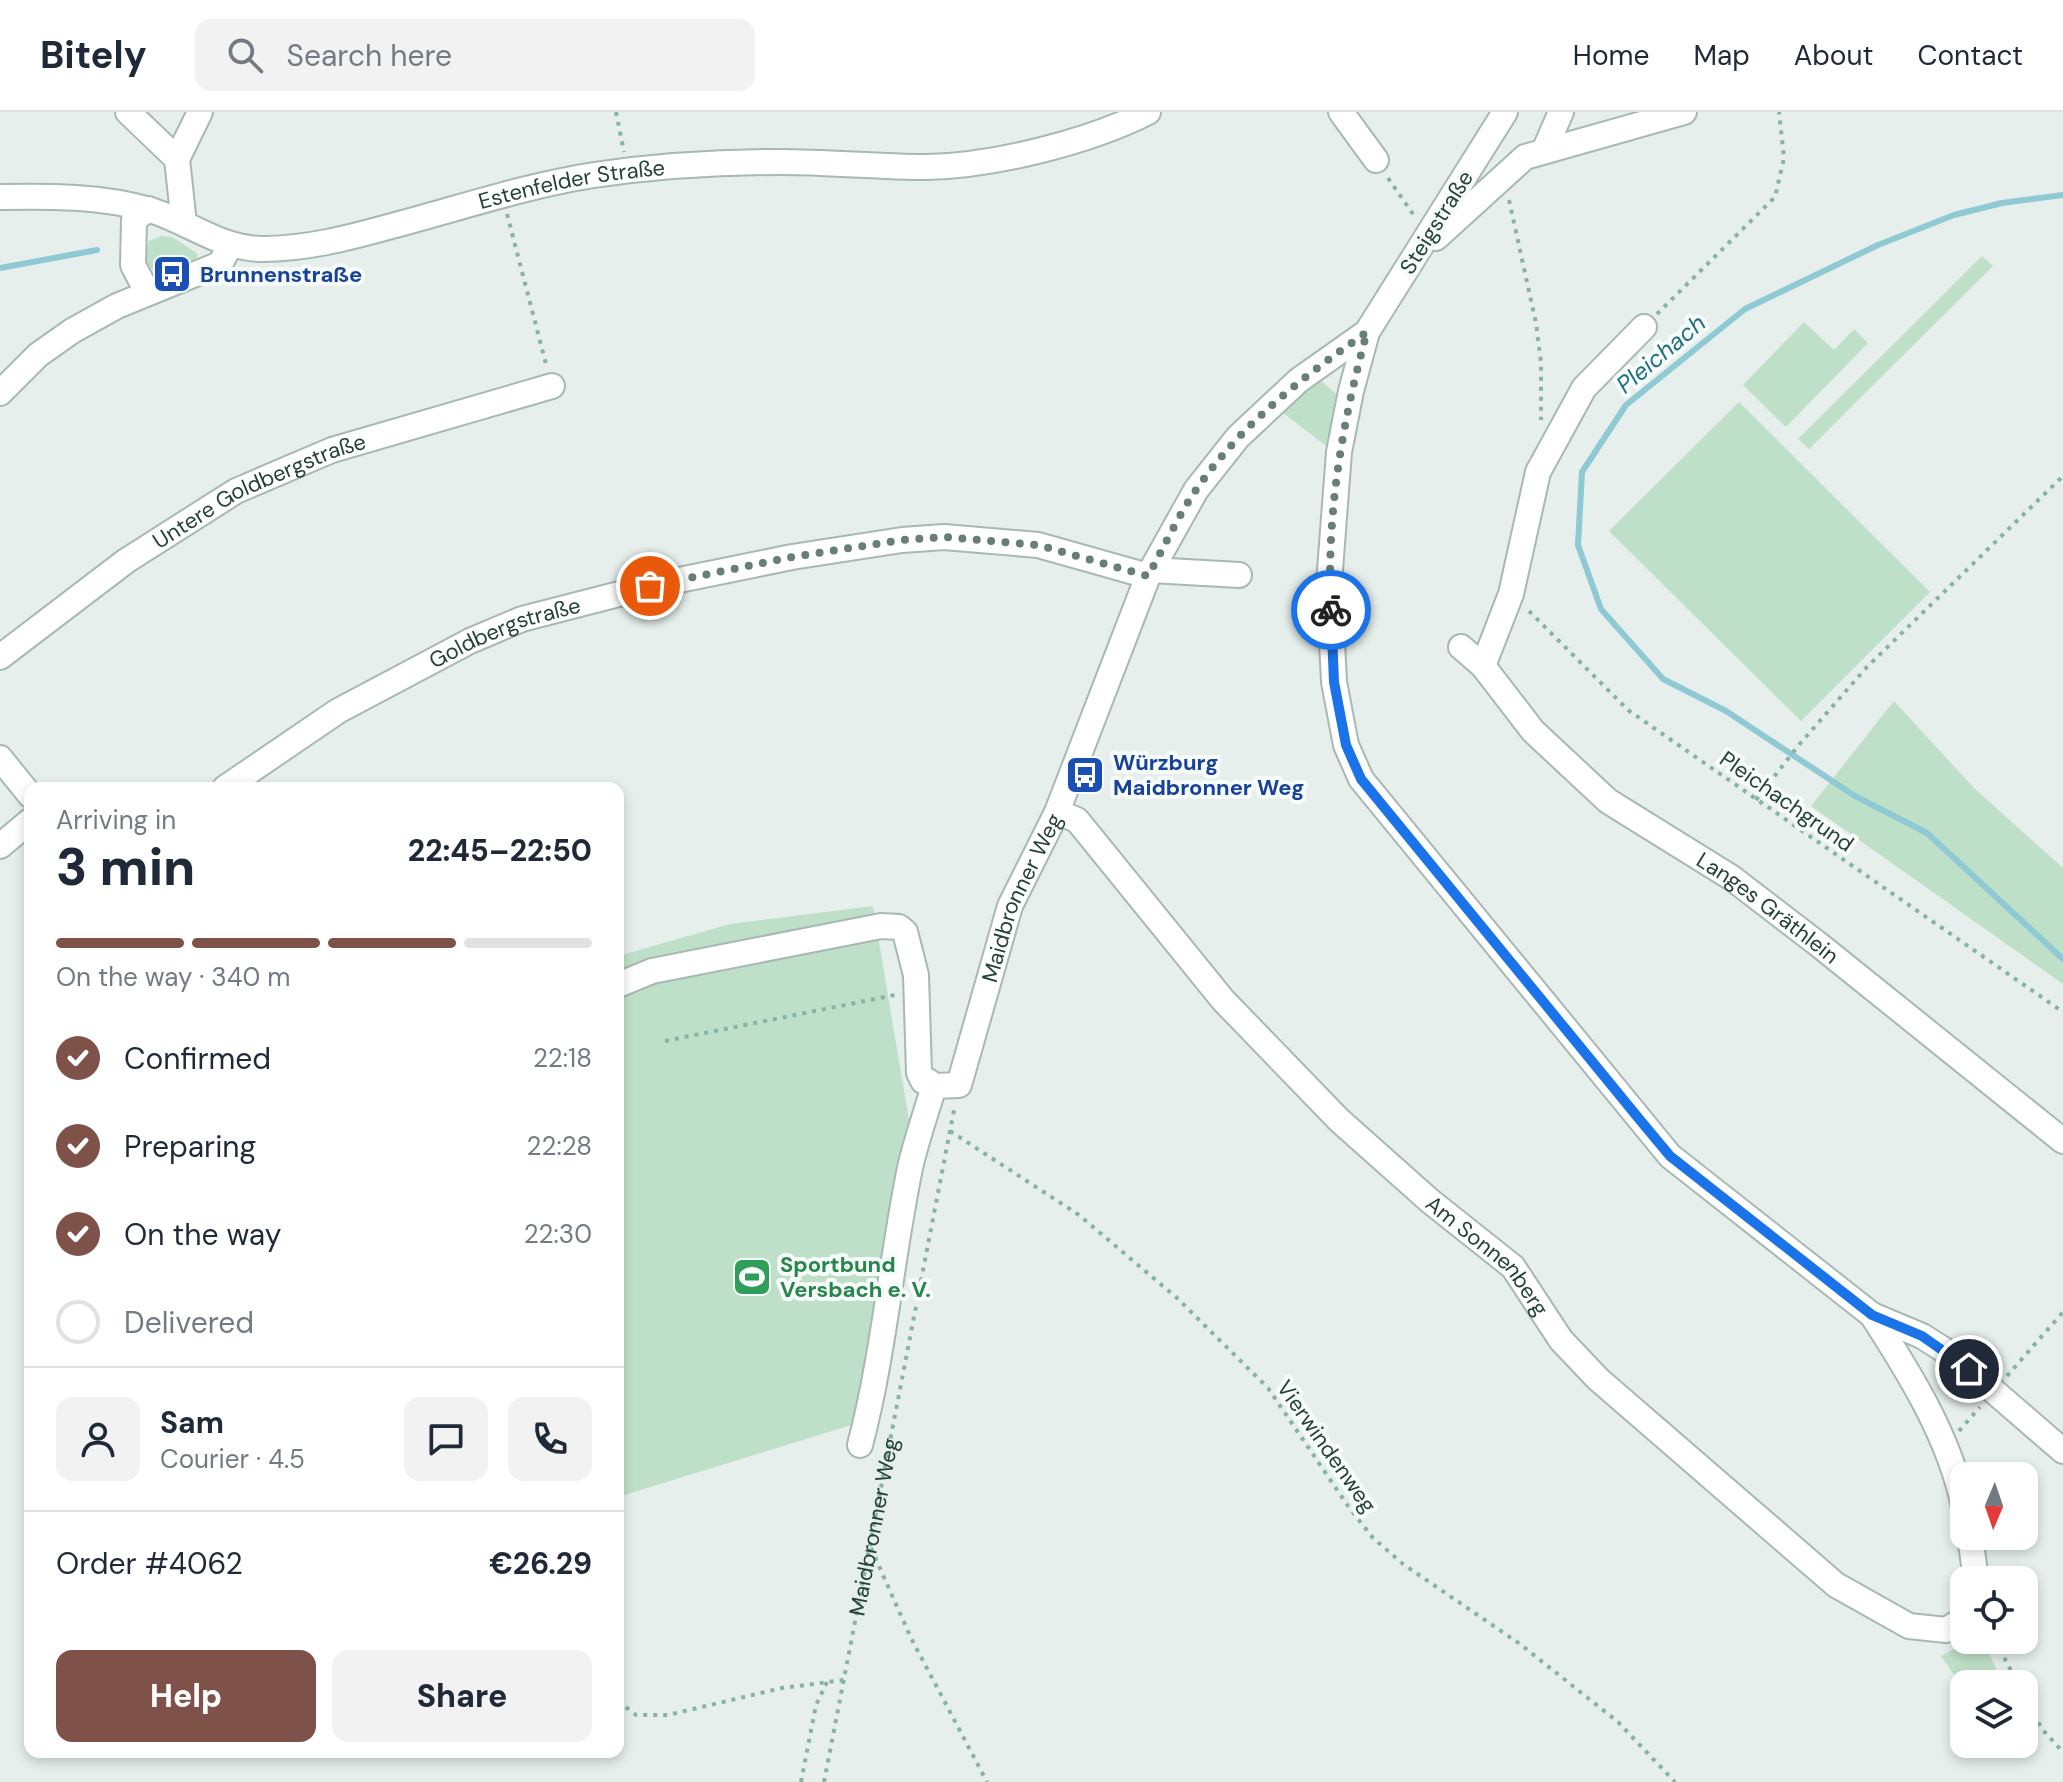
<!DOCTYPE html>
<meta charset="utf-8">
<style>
:root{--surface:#fff;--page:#f2f2f3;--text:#1f2937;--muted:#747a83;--line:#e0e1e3;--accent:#7f5249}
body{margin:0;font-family:"DM Sans",sans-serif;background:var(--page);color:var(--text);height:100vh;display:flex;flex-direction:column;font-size:30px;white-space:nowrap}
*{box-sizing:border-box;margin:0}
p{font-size:26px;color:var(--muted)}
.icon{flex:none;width:44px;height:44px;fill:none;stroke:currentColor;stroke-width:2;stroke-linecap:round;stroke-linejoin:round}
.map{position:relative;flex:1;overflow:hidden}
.side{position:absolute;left:24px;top:670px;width:600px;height:976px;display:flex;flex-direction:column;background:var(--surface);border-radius:16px;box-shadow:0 4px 12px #0003}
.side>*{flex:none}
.needle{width:52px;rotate:182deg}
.buttons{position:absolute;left:1950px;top:1350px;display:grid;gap:16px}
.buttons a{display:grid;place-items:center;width:88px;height:88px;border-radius:16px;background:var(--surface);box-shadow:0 4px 12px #0003;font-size:40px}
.pin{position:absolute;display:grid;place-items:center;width:68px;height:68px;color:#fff;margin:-34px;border:4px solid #fff;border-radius:50%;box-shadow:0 2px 8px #0007}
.courier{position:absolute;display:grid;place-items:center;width:80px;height:80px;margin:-40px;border:6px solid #1a73e8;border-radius:50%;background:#fff;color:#222;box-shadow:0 2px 10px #0007}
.head em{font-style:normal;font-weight:800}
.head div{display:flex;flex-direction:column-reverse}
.head{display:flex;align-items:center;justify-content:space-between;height:136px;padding:0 32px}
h1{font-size:52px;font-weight:800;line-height:60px}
.bar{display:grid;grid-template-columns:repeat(4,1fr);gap:12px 8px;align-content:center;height:96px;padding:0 32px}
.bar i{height:10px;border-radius:6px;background:var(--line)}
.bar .current{background:var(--accent)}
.bar p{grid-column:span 4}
.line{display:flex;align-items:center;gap:20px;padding:0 32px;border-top:2px solid var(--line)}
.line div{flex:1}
.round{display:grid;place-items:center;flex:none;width:84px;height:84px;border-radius:16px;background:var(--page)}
ol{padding:0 32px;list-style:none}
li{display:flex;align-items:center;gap:24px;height:88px}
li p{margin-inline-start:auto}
li .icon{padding:8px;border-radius:50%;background:var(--accent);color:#fff;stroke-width:4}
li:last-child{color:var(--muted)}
li i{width:44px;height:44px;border:4px solid var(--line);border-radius:50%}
.button{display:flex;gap:16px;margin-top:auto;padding:16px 32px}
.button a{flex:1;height:92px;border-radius:16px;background:var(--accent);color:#fff;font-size:32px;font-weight:800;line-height:92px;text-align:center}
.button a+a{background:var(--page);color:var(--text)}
header{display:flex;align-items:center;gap:48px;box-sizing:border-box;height:112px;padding:0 40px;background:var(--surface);border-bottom:2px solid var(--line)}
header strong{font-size:38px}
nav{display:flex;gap:44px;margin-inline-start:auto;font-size:28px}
.search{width:560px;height:72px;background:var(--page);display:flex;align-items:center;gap:20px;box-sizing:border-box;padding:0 28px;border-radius:16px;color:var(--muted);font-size:30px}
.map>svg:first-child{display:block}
.green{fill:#bfe0c8}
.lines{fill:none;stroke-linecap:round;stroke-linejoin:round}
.stream{stroke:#8ec9d4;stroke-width:6}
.minor-casing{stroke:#a8b8b2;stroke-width:28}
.path{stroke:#86b3a5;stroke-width:4;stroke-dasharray:4 6;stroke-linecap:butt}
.minor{stroke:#fff;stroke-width:24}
.done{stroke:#687f78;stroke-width:8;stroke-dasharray:0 14.4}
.route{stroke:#1a73e8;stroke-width:10}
.labels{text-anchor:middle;stroke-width:8;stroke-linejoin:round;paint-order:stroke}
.street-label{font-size:22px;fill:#24423a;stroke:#f7fbf9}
.transit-label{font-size:22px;font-weight:bold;fill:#164399;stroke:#f7fbf9;text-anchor:start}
.leisure-label{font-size:22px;font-weight:bold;fill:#27864d;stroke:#f7fbf9;text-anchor:start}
.water-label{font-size:24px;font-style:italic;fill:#1c6f80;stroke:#f7fbf9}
</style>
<header>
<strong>Bitely</strong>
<div class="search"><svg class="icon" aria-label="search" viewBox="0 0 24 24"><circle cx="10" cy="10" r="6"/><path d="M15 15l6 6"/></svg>Search here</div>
<nav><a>Home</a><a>Map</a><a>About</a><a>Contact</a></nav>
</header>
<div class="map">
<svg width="2063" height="1670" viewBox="0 0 2063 1670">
<rect width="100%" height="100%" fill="#e6efeb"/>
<!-- green -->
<path class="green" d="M161,124L172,125L198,142L196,147L163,158H153C144,149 144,142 149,129Z
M1982,144L1993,154L1809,337L1798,327Z
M1804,210L1834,238L1854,217L1868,231L1786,315L1743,273Z
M1319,267L1341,286L1329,336L1283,301Z
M1739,290L1930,480L1801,609L1609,419Z
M1894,589L1974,676L2063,756V872L1811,694Z
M873,794L911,1020L861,1310L618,1385V844L730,812Z
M1970,1528H1983L2003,1572H1964V1577L1941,1544Z"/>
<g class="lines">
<!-- stream -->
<path class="stream" d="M2063,83L2002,91L1954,103L1878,133L1745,197L1626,293L1582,360L1578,433L1601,497L1663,567L1726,599L1855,684L1927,721L2063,847
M0,156L97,138"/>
<!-- minor casing -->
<g class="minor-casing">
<g id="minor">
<path d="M128,0L177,47L184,112"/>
<path d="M1341,0L1376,48"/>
<path d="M1505,0L1367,220L1351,279L1339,340L1329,471L1334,570L1346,633L1361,667L1670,1044L1872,1203L1922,1224L1952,1243L2063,1339"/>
<path d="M1544,39L1561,0"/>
<path d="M177,47L200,0"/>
<path id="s2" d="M0,85C49,84 103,84 150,98C190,110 220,137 263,137C306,137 348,126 388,115C457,97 524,74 594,63C656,54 718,50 781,50C829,50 878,55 926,55C993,54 1089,30 1148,0"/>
<path d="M1436,126L1525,45L1684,0"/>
<path d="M147,180L133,153L134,108L148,97"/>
<path d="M0,281L38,243L72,219L117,194L220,152L230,134"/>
<path d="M1151,458L1239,463"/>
<path id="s3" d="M1461,535L1483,554L1533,619L1608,689L1732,766L1818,832L2063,1029"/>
<path id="s4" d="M0,545L126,449L236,379L332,338L552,274"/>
<path d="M1483,554L1511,482L1538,360L1584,276L1644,215"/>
<path d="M0,646L30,683"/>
<path id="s5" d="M225,676L338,599L470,529L522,507L650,474L792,445L902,428L944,425L1038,433L1148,464"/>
<path id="s6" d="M1057,700L1077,708L1223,888L1339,1008L1430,1089L1513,1155L1561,1228L1598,1267L1836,1473L1909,1514L1946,1518L1964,1507"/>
<path d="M0,734L30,709"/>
<path d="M618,873L652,859L881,814L899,815L905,820L916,863L919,961L923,969H928L934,974"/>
<path d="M1872,1203C1910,1262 1950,1326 1964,1395"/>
<path id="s7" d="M860,1333C884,1242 891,1148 910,1056C916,1029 926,1001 934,974L959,973L1010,794L1057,700L1148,464L1196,378L1238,325L1299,268L1367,220"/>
<path d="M1970,1424L1976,1468"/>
</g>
</g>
<!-- path -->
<g class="path">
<path d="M616,0L624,40"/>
<path d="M1388,66L1415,105"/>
<path d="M1509,88L1536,211L1541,251V308"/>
<path d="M507,102L547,256"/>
<path d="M1657,202L1775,85L1784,46L1779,0"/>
<path d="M1529,499L1628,598L2063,900"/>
<path d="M1756,688L1798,634L1866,556L2063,364"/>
<path d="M665,929L895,883"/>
<path d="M950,1019L1079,1103L1177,1186L1268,1276L1348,1394L1373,1426L1403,1452L1520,1532L1618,1610L1675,1670"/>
<path d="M2007,1264L2063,1200"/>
<path d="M1959,1319L1980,1295"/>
<path d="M871,1436L911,1526L987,1670"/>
<path d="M1995,1528L2018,1572"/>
<path d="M2024,1584L2042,1617L2063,1640"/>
<path d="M618,1589L636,1603H668L782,1576L844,1568"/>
<path d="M801,1670L816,1593L827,1570"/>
<path id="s1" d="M824,1670L955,993"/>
</g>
<!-- minor -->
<use href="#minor" class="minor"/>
</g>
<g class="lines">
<!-- done -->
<path class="done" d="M650,474L792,445L902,428L944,425L1038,433L1148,464C1164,435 1178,404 1196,378C1241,312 1303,265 1367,220C1342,311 1326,404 1331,498"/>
<!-- route -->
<path class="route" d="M1331,498L1334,570L1346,633L1361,667L1640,1008L1670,1044L1872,1203L1922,1224L1969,1257"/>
</g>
<!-- icons -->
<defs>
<g id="bus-square" transform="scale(2)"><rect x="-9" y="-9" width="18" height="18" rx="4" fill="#1a4fb4" stroke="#f7fbf9"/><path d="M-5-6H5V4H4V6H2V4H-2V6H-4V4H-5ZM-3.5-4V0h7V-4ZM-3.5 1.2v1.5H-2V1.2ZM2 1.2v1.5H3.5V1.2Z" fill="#fff"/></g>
<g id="stadium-square" transform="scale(2)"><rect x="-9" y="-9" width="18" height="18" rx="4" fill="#2e9e5b" stroke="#f7fbf9"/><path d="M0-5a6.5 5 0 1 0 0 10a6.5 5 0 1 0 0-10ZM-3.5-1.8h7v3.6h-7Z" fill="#fff"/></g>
</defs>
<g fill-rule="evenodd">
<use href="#bus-square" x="172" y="162"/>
<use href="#bus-square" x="1085" y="663"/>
<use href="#stadium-square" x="752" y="1165"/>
</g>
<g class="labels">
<!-- street labels -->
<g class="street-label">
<text dy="8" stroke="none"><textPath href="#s2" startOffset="588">Estenfelder Straße</textPath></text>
<text transform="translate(1436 110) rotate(-58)" y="8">Steigstraße</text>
<text dy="8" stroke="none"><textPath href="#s4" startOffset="310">Untere Goldbergstraße</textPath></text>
<text dy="8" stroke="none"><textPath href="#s5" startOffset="322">Goldbergstraße</textPath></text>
<text transform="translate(1787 689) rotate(35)" y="8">Pleichachgrund</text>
<text dy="8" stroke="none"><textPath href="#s7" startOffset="590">Maidbronner Weg</textPath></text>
<text dy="8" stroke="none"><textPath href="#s3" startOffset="406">Langes Gräthlein</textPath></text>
<text dy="8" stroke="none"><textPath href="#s6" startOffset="622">Am Sonnenberg</textPath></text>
<text transform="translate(1327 1334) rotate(55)" y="8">Vierwindenweg</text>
<text dy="8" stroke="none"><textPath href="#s1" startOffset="260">Maidbronner Weg</textPath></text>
</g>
<!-- transit labels -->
<g class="transit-label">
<text x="200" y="170">Brunnenstraße</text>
<text x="1113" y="658">Würzburg<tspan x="1113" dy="25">Maidbronner Weg</tspan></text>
</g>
<!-- leisure labels -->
<g class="leisure-label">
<text x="780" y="1160">Sportbund<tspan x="780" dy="25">Versbach e. V.</tspan></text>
</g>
<!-- water labels -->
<g class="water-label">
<text transform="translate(1661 242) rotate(-40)" y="8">Pleichach</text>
</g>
</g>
</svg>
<div class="buttons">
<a><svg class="needle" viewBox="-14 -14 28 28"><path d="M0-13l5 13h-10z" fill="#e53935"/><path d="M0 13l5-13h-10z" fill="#747a83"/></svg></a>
<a><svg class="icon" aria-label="locate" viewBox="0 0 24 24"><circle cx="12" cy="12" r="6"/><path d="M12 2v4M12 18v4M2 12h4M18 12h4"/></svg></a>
<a><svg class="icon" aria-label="layers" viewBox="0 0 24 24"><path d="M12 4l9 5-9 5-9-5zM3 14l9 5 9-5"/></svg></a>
</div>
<div class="pin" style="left:650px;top:474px;background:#ea580c"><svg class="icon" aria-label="bag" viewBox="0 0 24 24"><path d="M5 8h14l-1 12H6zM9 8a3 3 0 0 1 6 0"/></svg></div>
<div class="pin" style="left:1969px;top:1257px;background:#1f2937"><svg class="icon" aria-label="home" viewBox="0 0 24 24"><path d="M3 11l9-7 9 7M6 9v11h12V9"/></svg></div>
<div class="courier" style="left:1331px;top:498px"><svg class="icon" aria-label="bike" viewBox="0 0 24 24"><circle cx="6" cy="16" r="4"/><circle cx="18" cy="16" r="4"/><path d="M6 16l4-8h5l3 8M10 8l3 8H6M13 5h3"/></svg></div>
<section class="side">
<div class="head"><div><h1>3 min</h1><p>Arriving in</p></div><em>22:45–22:50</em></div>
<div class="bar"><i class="current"></i><i class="current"></i><i class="current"></i><i></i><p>On the way · 340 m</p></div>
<ol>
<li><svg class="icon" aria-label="check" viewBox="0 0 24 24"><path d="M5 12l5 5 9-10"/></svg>Confirmed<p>22:18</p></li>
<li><svg class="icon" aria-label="check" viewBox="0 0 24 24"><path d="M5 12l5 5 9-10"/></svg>Preparing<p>22:28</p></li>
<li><svg class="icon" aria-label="check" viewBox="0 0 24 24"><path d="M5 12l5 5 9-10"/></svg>On the way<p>22:30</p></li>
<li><i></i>Delivered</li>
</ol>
<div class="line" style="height:144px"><a class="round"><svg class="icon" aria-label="person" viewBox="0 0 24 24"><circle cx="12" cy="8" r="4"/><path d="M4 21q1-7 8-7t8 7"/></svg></a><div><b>Sam</b><p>Courier · 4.5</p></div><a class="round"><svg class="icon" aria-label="chat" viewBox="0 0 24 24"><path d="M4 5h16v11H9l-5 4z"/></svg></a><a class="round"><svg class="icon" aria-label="phone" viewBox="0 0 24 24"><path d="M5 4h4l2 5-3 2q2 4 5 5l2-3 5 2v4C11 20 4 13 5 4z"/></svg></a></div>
<div class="line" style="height:104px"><div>Order #4062</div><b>€26.29</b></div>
<div class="button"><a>Help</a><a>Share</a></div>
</section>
</div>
